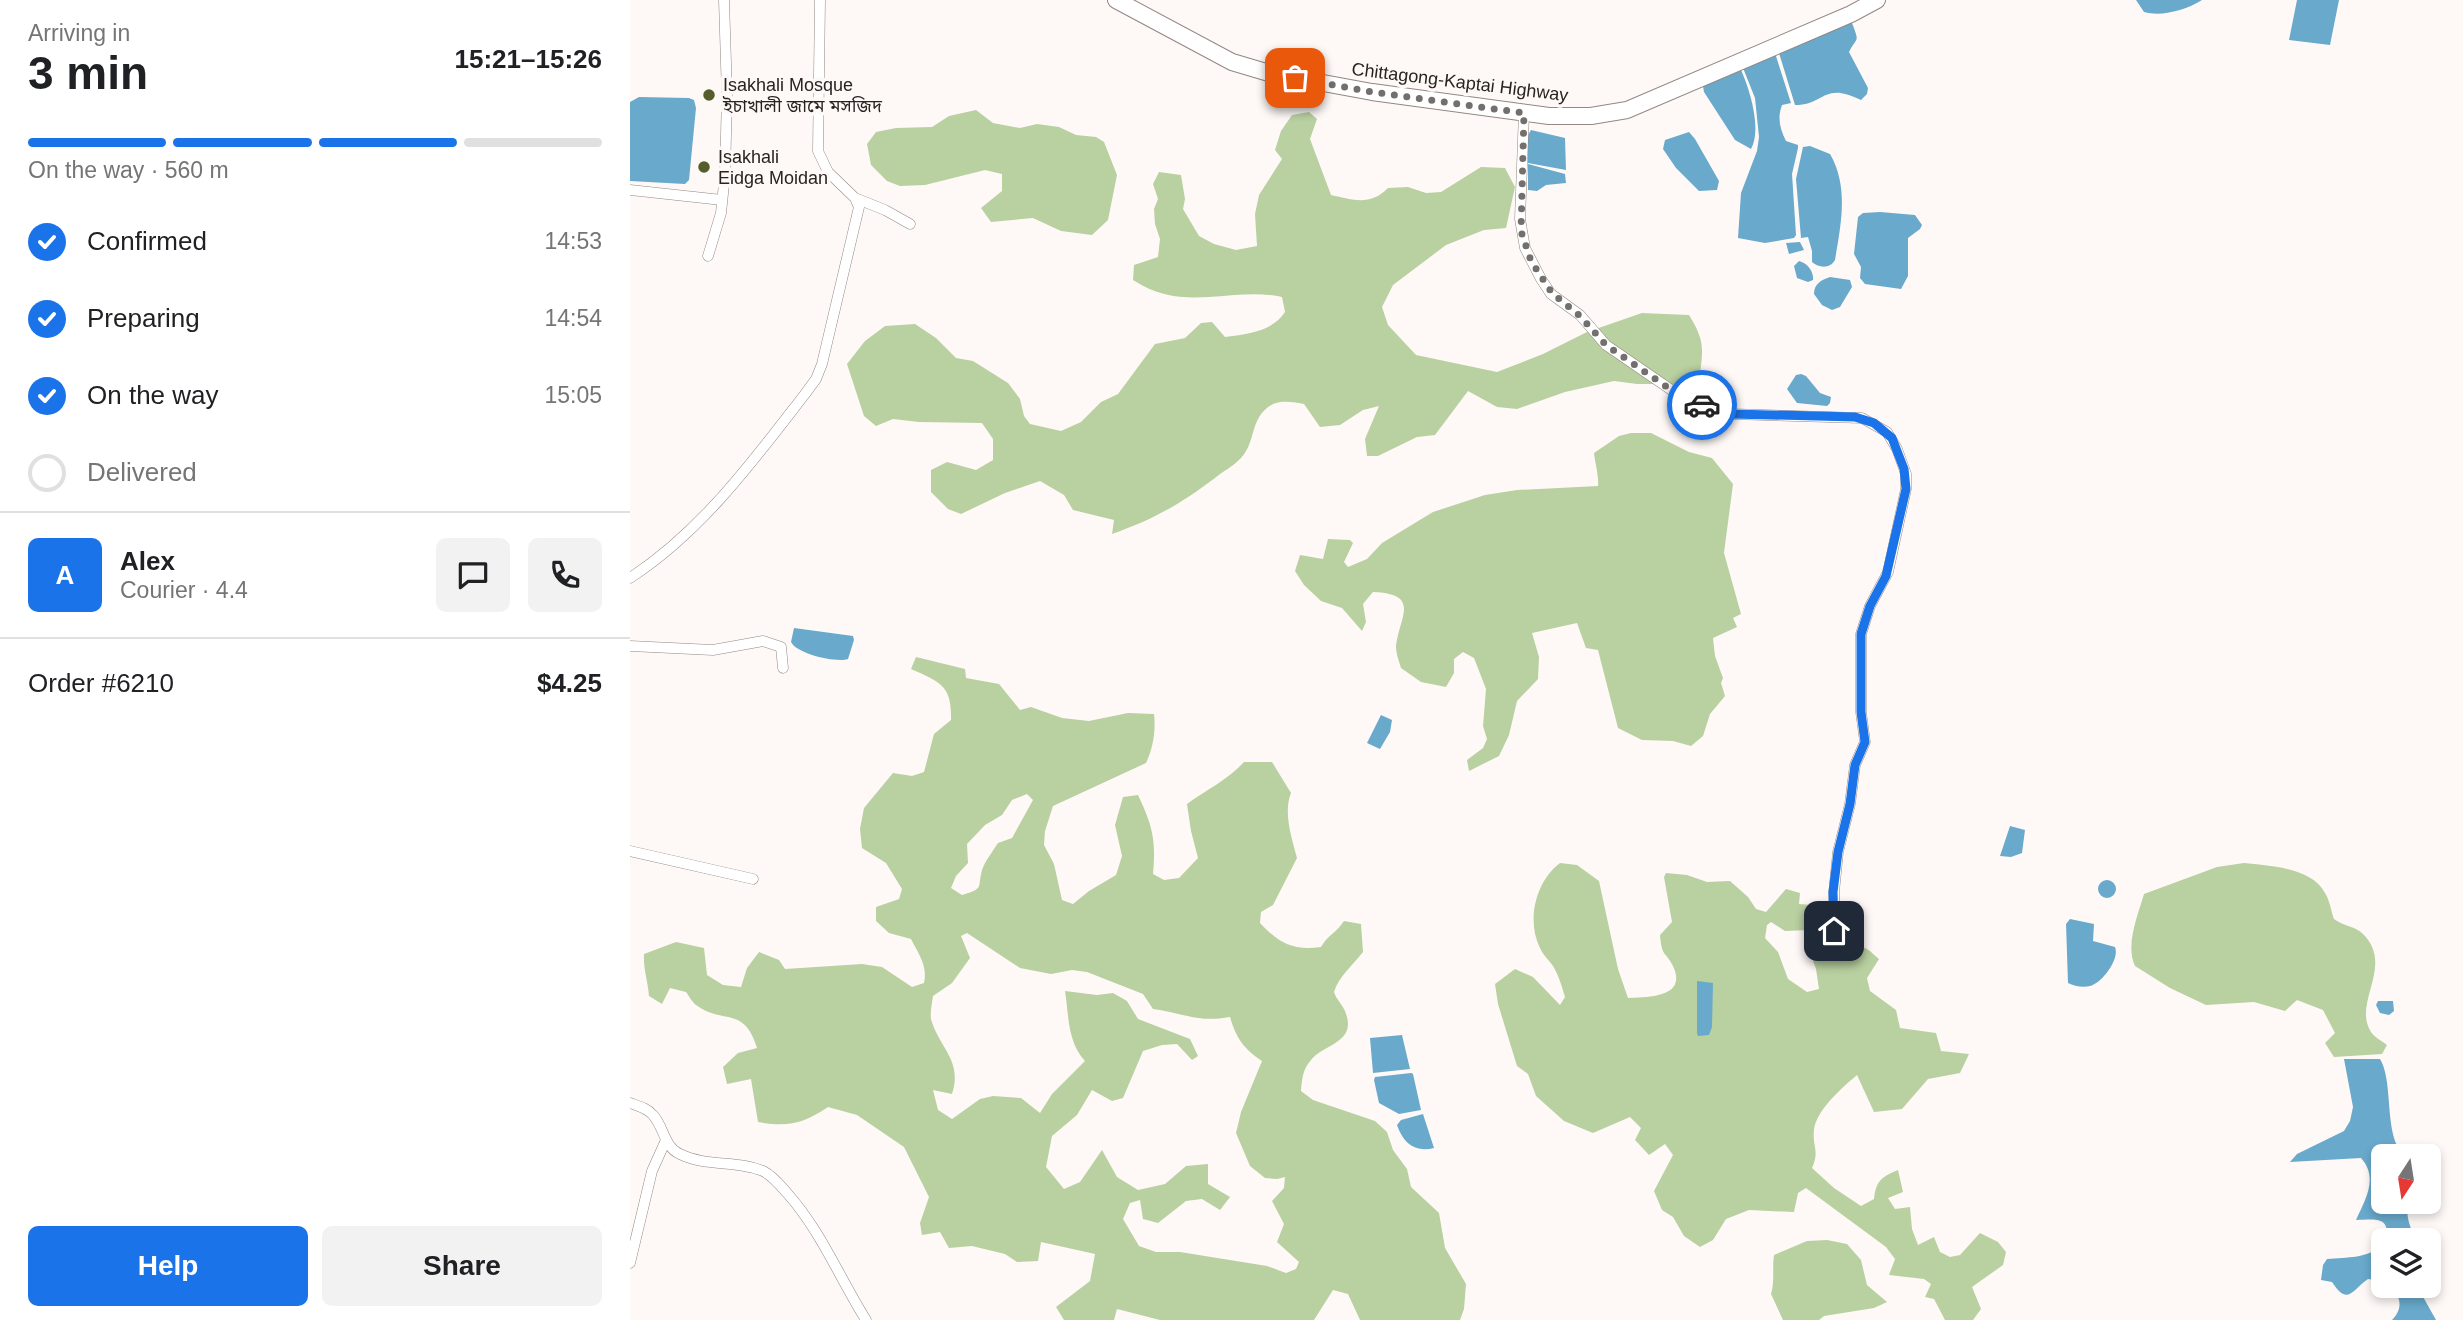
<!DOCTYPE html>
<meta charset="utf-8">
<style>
:root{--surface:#fff;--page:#f2f2f2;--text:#202124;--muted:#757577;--line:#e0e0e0;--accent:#1a73e8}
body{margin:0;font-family:Helvetica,"Noto Sans Bengali",sans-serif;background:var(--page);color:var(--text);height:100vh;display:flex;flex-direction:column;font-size:26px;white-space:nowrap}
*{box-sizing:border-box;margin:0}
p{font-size:23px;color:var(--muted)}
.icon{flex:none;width:38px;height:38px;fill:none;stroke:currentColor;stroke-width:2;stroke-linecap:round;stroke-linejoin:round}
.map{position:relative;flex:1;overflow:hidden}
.side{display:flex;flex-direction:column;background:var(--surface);width:630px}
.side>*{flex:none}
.needle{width:46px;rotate:192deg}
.controls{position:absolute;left:1741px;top:1144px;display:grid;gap:14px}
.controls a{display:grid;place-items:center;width:70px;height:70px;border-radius:10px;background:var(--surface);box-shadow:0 4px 10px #0003;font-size:35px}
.pin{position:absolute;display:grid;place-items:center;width:60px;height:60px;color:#fff;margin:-30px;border-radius:14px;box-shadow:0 4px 10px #0006}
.courier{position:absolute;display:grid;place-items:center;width:70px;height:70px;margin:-35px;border:5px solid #1a73e8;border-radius:50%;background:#fff;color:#222;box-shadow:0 2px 9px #0007}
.overview em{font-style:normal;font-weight:800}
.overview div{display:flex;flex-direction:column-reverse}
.overview{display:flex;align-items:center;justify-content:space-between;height:119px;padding:0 28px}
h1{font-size:46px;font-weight:800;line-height:52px}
.bar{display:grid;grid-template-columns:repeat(4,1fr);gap:10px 7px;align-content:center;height:84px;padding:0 28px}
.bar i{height:9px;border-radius:5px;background:var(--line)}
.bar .current{background:var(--accent)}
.bar p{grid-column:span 4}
.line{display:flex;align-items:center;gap:18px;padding:0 28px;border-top:2px solid var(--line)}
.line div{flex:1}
.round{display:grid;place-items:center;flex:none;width:74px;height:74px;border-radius:10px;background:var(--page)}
ol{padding:0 28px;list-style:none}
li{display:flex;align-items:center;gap:21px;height:77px}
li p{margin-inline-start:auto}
li .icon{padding:7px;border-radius:50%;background:var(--accent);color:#fff;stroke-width:4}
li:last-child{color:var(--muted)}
li i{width:38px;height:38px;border:4px solid var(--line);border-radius:50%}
.primary-button{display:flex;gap:14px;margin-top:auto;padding:14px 28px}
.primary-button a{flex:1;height:80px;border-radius:10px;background:var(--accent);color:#fff;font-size:28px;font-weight:800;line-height:80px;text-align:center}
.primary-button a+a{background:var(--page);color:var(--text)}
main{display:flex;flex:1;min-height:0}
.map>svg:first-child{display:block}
.green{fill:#b9d0a1;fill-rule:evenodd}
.water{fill:#69a9cb}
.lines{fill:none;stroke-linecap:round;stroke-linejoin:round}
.street-casing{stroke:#928782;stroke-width:11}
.primary-casing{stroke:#928782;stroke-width:18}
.street{stroke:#fff;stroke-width:10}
.primary{stroke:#fff;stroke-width:16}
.done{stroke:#736f6d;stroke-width:7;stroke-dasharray:0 12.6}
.route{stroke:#1a73e8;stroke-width:9}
.poi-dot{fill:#555d2c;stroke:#fef9f7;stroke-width:2.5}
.labels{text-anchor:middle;stroke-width:7;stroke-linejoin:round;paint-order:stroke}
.street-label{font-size:18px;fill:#282422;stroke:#fef9f7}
.poi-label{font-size:18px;fill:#282422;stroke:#fef9f7;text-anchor:start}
</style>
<main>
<section class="side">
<div class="overview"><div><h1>3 min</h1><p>Arriving in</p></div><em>15:21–15:26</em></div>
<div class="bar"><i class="current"></i><i class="current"></i><i class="current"></i><i></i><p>On the way · 560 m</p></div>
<ol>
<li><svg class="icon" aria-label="check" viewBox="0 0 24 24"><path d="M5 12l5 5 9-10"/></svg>Confirmed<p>14:53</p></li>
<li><svg class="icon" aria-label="check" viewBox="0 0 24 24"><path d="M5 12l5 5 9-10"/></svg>Preparing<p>14:54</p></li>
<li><svg class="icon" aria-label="check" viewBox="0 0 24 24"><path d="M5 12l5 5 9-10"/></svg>On the way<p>15:05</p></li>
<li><i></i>Delivered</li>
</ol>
<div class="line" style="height:126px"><b class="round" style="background:var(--accent);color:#fff">A</b><div><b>Alex</b><p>Courier · 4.4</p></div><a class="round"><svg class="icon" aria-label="chat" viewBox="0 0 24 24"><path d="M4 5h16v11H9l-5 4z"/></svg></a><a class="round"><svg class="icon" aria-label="phone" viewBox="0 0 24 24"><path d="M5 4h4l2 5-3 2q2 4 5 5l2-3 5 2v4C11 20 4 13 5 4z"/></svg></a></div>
<div class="line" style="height:91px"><div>Order #6210</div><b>$4.25</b></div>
<div class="primary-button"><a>Help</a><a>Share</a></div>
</section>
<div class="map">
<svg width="1833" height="1320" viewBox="0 0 1833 1320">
<rect width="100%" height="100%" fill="#fef9f7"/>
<!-- green -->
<path class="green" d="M346,110L363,123L390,128L407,124L429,127L446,135L466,137L474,142L487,175L478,220L462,235L431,231L403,218L361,222L351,208L372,191V174L355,170L295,185L270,186L257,181L241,165L237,144L246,132L266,128L302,127L319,116Z
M679,112L687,119L680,139L701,195C724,200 740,206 758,188L778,187L796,193L811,192L851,167L875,168L885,187L876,228L854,230L816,245L763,285L752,307L758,325L786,355L867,372L913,354L957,332L1012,313L1059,315C1073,338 1074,346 1070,373L1055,384H1007L984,381L935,392L887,409L867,407L838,391L805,435L787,437L748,456H737L735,439L749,406L733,410L710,425L690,427L674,404C665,402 652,400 643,404C619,417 627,441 611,458C604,466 593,471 585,478C549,505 524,519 482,534L484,520L443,510L434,495L410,481L375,493L331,514L318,509L301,492V470L317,462L346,470L363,460V439L352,423L289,422L263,419L246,426L234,416L217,364L235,341L255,326L285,324L306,338L326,358L343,361L378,383L390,399L394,416L400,424L431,431L451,422L471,402L488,394L525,344L555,338L571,323L582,322L595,337C616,334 642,332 655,312L652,297C599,286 555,314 503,280L504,265L528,257L530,239L525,224L524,209L528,199L523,184L529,172L551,175L555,199L553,209L569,236L584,244L606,250L627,246L625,214L629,195L652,159L645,150L651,131L662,115Z
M1001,433H1021L1059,452L1082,458L1103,484L1094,553L1111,614L1103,618L1107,627L1083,638L1085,656L1093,678L1091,683L1095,696L1080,714L1073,736L1061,746L1043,741L1012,740L988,728L968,650L956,648L947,623L902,633L909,657L908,679L887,701L879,735L869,756L839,771L837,760L853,748L857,739L853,726L856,689L844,658L833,652L824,659V673L816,687L791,682L771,668C769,661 766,654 766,646C769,617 792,594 743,592L733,604L736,622L732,631L712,608L691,601L674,585L665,571L670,555L693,559L698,539L720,540L723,543L714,562L718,567L737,559L752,543L803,512L855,495L887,490L968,486C969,476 965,463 964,453L989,436Z
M286,657L335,669L336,678L369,684L390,710L401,707L432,718L459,721L498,713L524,714C526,731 523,748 516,763L423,806L415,831L414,845L424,864L432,900L443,904L459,891L486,875L492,856L485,825L493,797L508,795C523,827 526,840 523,874L534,880L549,878L568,858L561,831L557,804C576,790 599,779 614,762H642L661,793C653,813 662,838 667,858L643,905L631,912L630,923C649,943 663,951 691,947C697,936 707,932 714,921L731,924L733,952C723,965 709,976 704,992C706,999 712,1004 715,1011C728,1043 695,1043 681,1060C673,1069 672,1078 671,1091L683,1100L745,1121L757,1132L763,1150L777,1169L781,1187L809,1213L815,1248L836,1284L834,1309L830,1320H730L718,1294L703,1290L684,1320H530L487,1309L484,1320H434L426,1307L460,1281L465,1254L411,1242L408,1261L387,1262L375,1254L342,1246L319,1248L310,1232L292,1235L290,1223L299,1197L274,1147L227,1115L198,1107C173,1124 158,1127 128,1122L121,1079L97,1084L93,1067L108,1053L127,1048C114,1005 93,1025 66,1005C62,1002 59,996 56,992L40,988L32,1004L19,996C18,981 13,969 14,954L46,942L74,948L77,975L93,985L111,987L117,968L129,952L149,960L155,969L232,964L252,967L282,987L294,983C298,966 288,953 281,939L259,933L246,921V907L269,899L272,889L256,863L232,848L230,829L234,808L263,773L282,776L294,772L304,734L321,720C322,685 310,682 281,669ZM397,794L403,800L382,838L368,843C363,851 355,861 352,870C347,888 355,888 332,895L321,888L326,876L338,863L337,844L355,825L372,815L382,800ZM337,933L390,968L421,974L442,970L457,972L513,994L523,1009C554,1013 567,1023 600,1017C606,1038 614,1049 632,1061L611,1112L606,1133L620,1166L635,1178L647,1179L655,1177L654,1188L642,1201L654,1224L647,1242L669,1262L666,1269L656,1273L637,1266L550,1252H526L509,1246L493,1219L500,1203L510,1200L513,1219L528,1223L556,1201L572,1199L590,1210L600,1197L578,1184V1164L556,1166L535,1184L508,1190L487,1177L472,1150L450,1182L434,1189L416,1167L422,1136L447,1115L462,1090L482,1101L493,1098L513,1051L532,1045L547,1044L562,1060L568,1056L560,1039L508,1019L497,1001L483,993L467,995L435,991C439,1016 437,1041 455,1061L422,1094L410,1113L391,1098L363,1096L350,1099L322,1119L308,1110L303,1090L322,1094C333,1060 309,1048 301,1019C300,1013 302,1003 303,996L322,983L340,958L331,936Z
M930,863L947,865L969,881L988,969L998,998C1017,997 1058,998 1043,966C1035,950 1032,958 1030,935L1042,922L1034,877L1036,873L1057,875L1077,882L1100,881L1118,897L1126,909L1136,912L1156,889L1170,893L1169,904L1182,905L1179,930L1155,931L1141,922L1137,925L1135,938L1148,952L1158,979L1177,992L1189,989L1186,969L1181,955L1188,944C1201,946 1224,942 1235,948C1240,950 1245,956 1249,959L1237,978L1240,991L1266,1010L1270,1028L1306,1033L1311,1051L1339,1054L1330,1073L1298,1079L1272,1109L1244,1112L1227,1075C1213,1087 1186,1110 1184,1130C1182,1146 1190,1151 1182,1168L1204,1188L1231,1206L1244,1199C1246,1181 1251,1177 1268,1170L1273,1192L1258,1198L1265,1209L1280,1207L1282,1229L1288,1245L1304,1237L1310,1252L1320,1257L1330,1255L1350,1233L1368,1242L1376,1252L1373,1265L1342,1287L1351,1309L1343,1320H1315L1304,1299L1295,1297L1301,1284L1294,1279L1259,1275L1265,1259L1256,1247L1176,1188L1168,1193L1164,1212L1119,1210L1096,1219L1083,1240L1070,1247L1054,1236L1043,1217L1032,1210L1024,1191L1043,1155L1035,1144L1019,1155L1005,1140L1011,1128L1000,1117L963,1133L934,1121L906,1096L898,1074L887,1066L868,1004L865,984L885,969L903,977L930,1005L935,997C932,987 929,976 923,966C919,960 913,955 910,948C896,920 906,881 930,863Z
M1614,863C1639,866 1682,867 1695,893C1700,901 1701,911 1704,919C1713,926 1725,926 1733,934C1765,966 1722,1002 1741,1032C1744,1037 1752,1041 1757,1045L1752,1054L1704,1057L1695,1043L1705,1033L1693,1010L1667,1000L1655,1011L1624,1002L1576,1005L1540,988L1505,966C1495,945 1508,915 1514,894L1587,867Z
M1197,1240L1217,1244L1231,1260L1237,1285L1257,1302L1244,1308L1194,1316L1189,1320H1153L1141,1294C1145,1281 1142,1268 1144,1255L1177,1241Z"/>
<!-- water -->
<path class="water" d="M1506,0H1572C1556,10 1532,17 1514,12Z
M1667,0H1709L1700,45L1659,40Z
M1214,21L1222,23C1230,44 1227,36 1219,52L1238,88L1237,94L1231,100C1193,81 1195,105 1165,105L1149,53Z
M1145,53L1161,103L1152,105C1147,118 1150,129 1156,141L1168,145V148L1162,174L1166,235L1164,238L1135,243L1108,238L1111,193L1127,151L1129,137L1125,98L1113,68Z
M1111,70C1120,90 1132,129 1121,149L1105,140L1074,92L1073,86Z
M9,97L59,98L64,100L66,108L59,180L55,184L0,181V102Z
M901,130L935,138L936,170L898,163V135Z
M1059,132L1065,139L1089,181L1087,190L1069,191L1046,168L1033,149L1035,140Z
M1180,146L1200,154C1219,187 1211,224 1205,260C1200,269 1189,268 1182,262V251L1178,237L1171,238L1166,179L1173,147Z
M898,164L935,174L936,183L916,185L907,191L898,190Z
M1250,212L1285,215L1292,225L1290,229L1278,238V276L1271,289L1235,284L1230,278L1231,267L1224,254L1228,217L1233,213Z
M1170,242L1174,250L1159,254L1156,243Z
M1169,261C1177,263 1184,271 1183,280L1178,282L1167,278L1164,266Z
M1200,277L1220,280L1222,287L1210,307L1202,310L1192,305L1184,294C1184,284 1191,280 1200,277Z
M1171,374L1176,376L1190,393L1201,397L1200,403L1197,406L1167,403L1157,389L1166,375Z
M164,628L223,636L224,640L218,659C206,663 167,654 161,642Z
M751,715L762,720L760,732L750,749L737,743Z
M1380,826L1395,830L1392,853L1381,857L1370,856Z
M1468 889a9 9 0 1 1 18 0a9 9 0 1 1-18 0Z
M1440,919L1464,924L1463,941L1485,947C1490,959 1472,983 1460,986C1453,988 1444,986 1438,983L1436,924Z
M1067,981L1083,983L1082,1027L1079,1035L1068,1036L1067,1033Z
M1748,1001H1763L1764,1011L1759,1015L1750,1013L1746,1005Z
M772,1035L780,1069L743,1073L740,1038Z
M1714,1059H1750C1765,1084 1752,1141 1777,1157H1754V1202H1799V1193L1802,1194V1204L1792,1207L1779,1206C1774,1217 1783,1229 1784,1241H1756C1761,1215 1744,1220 1726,1220C1735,1200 1749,1178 1731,1158L1660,1162L1667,1154L1714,1131L1720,1121L1723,1107Z
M781,1073L783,1074L791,1110L769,1114L749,1103L744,1080L745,1077Z
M793,1114L804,1148C785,1153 773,1143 767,1125L771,1120Z
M1753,1244V1281L1738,1279C1721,1291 1718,1306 1702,1282L1691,1280L1693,1265L1697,1259C1717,1257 1738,1259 1753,1244Z
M1762,1286H1787L1806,1320H1762C1773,1308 1771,1299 1762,1286Z"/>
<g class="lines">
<!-- street casing -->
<g class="street-casing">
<path id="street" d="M894,113L890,219L895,248L911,279L921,294L950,315L976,345L1053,398L1073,405L1102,414L1232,418L1257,432L1267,449L1276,474V489L1258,572L1240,606L1231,634V712L1235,742L1225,765L1220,804L1208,852L1204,892L1205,935
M0,190L92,200
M225,198L255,210L280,224
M78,256L91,213L95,174L97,95L94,0
M0,578C72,531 123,461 175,394L186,379L192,364L229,207L225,198L198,172L188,151L190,0
M0,646L83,650L133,641L151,647L153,668
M0,851L123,879
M0,1103C8,1106 17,1108 23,1115C34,1127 34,1147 50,1154C76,1167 107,1160 133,1171C143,1176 150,1185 157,1193C191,1231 209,1277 236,1320
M0,1263L22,1171L36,1140"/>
</g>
<!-- primary casing -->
<g class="primary-casing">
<path id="primary" d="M486,0L602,62L639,73L742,92L919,116H961L997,110L1221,14L1247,0"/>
</g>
<!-- street -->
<use href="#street" class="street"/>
<!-- primary -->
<use href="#primary" class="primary"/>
</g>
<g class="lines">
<!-- done -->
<path class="done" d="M665,78L742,92L894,113L891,231L901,261L922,293L950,316L976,345L1053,398L1072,405"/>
<!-- route -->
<path class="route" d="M1072,405L1102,414L1225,417L1244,423L1262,438L1274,469L1276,489L1256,576L1240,606L1231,634V712L1235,742L1225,765L1220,804L1208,852L1203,892L1204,931"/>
</g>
<!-- markers -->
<g class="poi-dot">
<circle cx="79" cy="95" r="7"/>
<circle cx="74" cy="167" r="7"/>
</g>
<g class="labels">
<!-- street labels -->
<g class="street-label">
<text transform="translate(830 82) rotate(7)" y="6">Chittagong-Kaptai Highway</text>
</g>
<!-- poi labels -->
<g class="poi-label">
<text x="93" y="91">Isakhali Mosque<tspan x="93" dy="21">ইচাখালী জামে মসজিদ</tspan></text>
<text x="88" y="163">Isakhali<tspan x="88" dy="21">Eidga Moidan</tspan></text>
</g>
</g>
</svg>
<div class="controls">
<a><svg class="needle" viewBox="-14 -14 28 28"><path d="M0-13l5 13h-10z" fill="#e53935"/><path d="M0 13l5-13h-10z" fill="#757577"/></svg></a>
<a><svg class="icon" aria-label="layers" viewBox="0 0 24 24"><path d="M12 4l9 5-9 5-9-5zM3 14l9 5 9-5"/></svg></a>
</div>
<div class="pin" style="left:665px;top:78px;background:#ea580c"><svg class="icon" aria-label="bag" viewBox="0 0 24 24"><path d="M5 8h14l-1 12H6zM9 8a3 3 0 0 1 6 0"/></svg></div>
<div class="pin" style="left:1204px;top:931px;background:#1f2937"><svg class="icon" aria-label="home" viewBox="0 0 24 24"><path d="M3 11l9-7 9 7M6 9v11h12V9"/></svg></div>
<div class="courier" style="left:1072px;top:405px"><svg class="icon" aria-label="car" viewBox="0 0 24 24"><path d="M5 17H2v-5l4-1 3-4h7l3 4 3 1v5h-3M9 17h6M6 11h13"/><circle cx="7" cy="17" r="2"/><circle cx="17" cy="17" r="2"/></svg></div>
</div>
</main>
